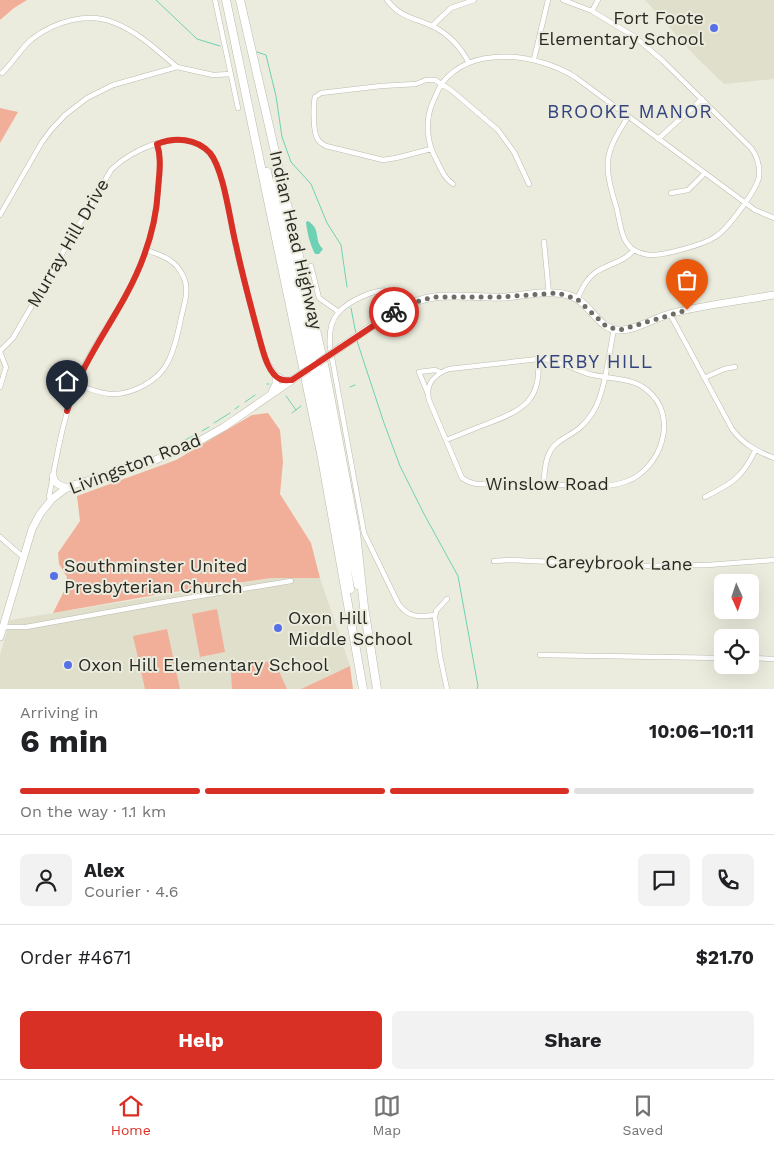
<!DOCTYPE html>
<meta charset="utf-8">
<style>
:root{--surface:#fff;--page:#f2f2f2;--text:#202124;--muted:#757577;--line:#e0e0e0;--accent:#d93025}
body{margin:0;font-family:"Work Sans",sans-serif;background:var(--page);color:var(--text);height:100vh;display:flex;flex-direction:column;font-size:19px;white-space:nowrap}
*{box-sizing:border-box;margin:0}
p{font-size:16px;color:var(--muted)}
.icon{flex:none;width:28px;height:28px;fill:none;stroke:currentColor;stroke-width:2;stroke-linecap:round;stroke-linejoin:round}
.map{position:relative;height:689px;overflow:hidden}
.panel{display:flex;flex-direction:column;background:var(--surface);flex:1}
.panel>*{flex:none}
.needle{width:32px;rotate:177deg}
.fabs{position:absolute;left:714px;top:574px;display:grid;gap:10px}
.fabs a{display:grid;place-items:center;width:45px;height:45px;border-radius:8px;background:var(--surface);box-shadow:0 5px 20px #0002;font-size:25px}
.pin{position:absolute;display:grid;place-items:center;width:42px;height:42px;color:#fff;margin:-51px -21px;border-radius:50% 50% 50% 0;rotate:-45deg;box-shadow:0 0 5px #0007}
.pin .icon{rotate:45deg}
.courier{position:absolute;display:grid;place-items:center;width:50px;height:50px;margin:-25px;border:4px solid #d93025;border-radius:50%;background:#fff;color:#222;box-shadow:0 1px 6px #0007}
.head em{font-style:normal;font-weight:700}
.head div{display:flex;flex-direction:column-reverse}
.head{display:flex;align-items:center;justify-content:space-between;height:85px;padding:0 20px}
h1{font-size:32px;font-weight:700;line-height:38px}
.bar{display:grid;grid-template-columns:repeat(4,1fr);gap:8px 5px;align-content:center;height:60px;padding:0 20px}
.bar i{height:6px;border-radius:4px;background:var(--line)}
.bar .selected{background:var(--accent)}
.bar p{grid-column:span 4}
.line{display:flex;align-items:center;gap:12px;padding:0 20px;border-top:1px solid var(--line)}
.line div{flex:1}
.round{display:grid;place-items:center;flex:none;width:52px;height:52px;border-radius:8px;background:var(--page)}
.button{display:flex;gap:10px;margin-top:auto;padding:10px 20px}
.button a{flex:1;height:58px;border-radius:8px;background:var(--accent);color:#fff;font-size:20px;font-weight:700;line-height:58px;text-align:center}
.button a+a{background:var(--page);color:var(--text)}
.tab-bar{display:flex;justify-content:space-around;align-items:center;height:70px;border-top:1px solid var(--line);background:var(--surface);font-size:14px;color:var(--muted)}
.tab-bar a{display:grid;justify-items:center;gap:2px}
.tab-bar .selected{color:var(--accent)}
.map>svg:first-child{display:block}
.built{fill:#e0dfcb}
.green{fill:#f1af99}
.water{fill:#6dd2b3}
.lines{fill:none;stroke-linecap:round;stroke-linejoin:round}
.stream{stroke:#6dd2b3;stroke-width:1}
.minor-casing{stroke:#bbbbae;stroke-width:5.5}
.secondary-casing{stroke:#bbbbae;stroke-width:8}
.trunk-casing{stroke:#bbbbae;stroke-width:9}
.minor{stroke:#fff;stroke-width:4.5}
.secondary{stroke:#fff;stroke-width:7}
.trunk{stroke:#fff;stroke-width:8}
.secondary-bridge-casing{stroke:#bbbbae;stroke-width:8;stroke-linecap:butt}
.secondary-bridge{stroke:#fff;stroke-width:7}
.done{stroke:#6e6e66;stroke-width:5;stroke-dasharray:0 9}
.route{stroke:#d93025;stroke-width:6}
.poi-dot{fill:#5671e7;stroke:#ececde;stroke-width:2}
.labels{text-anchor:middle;stroke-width:4;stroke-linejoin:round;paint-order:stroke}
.poi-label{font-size:18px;fill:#2a2a25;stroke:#ececde;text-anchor:start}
.street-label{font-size:18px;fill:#2a2a25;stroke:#ececde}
.neighbourhood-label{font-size:19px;letter-spacing:1px;fill:#34447f;stroke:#ececde}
</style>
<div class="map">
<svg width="774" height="689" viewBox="0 0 774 689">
<rect width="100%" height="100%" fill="#ececde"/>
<!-- built -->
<path class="built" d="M645,0H774V79L724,84L695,56Z
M271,578H320L350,666L301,689H287L275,662L231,661L232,689H0V655L10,620Z"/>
<!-- green -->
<path class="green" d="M0,0H27L14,8L0,20Z
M0,108L18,112L0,143Z
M268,413L280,430L283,462L280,494L311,543L320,578H271L167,593L53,613L65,589L67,577L59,564L58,553L80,521L77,496L176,460L252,415Z
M217,609L225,652L200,657L192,614Z
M167,629L180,689H145L133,636Z
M230,661L275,662L287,689H232Z
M350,666L353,689H301Z"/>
<!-- water -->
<path class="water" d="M308,221C322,230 313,239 323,249L319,254H315C310,245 307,232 306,222Z"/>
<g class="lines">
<!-- stream -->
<path class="stream" d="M156,0L197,39L220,46
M257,52L266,55L276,96L282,137L291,162L311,184L327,223L341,245L347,287
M351,308L356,334
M357,341L384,423L400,466L424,514L458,576L478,686L477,689
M267,384H269
M350,387L355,385
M286,396L296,410
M245,402L255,395
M235,409L239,406
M292,413L301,406
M214,423L230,413
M202,431L209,427
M185,440L195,435
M168,450L167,448L171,446"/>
<!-- minor casing -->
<g class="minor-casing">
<path id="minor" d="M215,0L238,108
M387,0C402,19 414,17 434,27C450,35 461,48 469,63
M563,0L592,11L635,37L663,61L751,148C757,156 760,167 759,177C756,191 727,230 715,237C703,245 662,256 649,255C643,254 636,252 631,248C620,238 620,219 616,206C603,163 604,154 628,117
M592,11L598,0
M432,26L451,8L474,0
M534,59L548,0
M2,73C13,63 20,49 32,39C54,22 88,11 115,23C138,32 158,51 177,67
M658,139L702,99
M431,149L396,158L383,160L326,146C322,144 319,142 317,138C313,130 313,105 315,97L321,93L381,86L416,84L426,80H435L451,90L498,130L514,152L529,184
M453,184C444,178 441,169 436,159C427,143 425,122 432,104C435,98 438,89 442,83C473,44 538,54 575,77L755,210L774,218
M671,193L688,190L705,173
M0,215L42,142L51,130L65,115L87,98L113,85L177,67L213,75L231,74
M544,242L549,294
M311,266L319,298L339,312
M577,299C582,289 586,279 596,272C608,264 624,262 634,250
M406,306C402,300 398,294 392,292C378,286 347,302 338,313C330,322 329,335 330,347L364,533L398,603C408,618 419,617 435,615
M670,314L732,429C743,444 756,451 774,458
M0,351L13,338L111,170C133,148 185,125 209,153C225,171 231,224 236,248C244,280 252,313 261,345L265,358L276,376
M0,352L6,367L0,387
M538,359C557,358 572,369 589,374C607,379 632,377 647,390C680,416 661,470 625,482C605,489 581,485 561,485C533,484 505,485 477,484L469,482L462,478L429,400C425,384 435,374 449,369Z
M704,378L724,369L735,367
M76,384C87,388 98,393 110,394C131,395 158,382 168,362C175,348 178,333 181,318C184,305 190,289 183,276C176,260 163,256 147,250
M428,394L419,372L435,370L440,372
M446,440C460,435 475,428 489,423C523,410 542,400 538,359
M544,485C544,428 571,448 593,412C605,393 609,353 614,329
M705,497C731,484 742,478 755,451
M52,499L49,497C57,454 64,412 81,372C93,346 111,322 125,297C144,263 156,227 158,189C160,174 162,159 157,144
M0,537L23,557
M494,561L511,560L637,566L708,565L774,560
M447,599L436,611L435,617L440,656L447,689
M3,627H26L170,601L291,581
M540,655L722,658
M750,658L774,659"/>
</g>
<!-- secondary casing -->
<g class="secondary-casing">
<path id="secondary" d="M341,347C370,329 399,302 434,297C458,294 482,298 506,297C526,295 551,289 571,296C590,302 598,330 619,330C634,331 655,318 669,314C703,305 739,301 774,295
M272,392L276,384V376L283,380H292
M53,476C54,484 61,486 68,488
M0,637L32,529L40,514L52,499L65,489L73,485L148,463L194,444L224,427L292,380"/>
</g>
<!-- trunk casing -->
<g class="trunk-casing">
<path id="trunk" d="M226,0L321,453L363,689
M240,0L325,369L356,533L364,607L377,689
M276,165L278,188L316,364L358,585
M267,172L311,368L339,519L350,589"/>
</g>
<!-- minor -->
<use href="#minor" class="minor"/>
<!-- secondary -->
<use href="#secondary" class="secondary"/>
<!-- trunk -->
<use href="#trunk" class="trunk"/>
<!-- secondary-bridge casing -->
<g class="secondary-bridge-casing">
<path id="secondary-bridge" d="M318,363L341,347
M292,380L309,369"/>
</g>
<!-- secondary-bridge -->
<use href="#secondary-bridge" class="secondary-bridge"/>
</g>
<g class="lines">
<!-- done -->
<path class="done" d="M394,312L412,303L434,297H501L558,293L577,299L607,327L620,330L687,310"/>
<!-- route -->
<path class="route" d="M67,411C79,368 105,334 126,295C144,262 156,227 158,190C159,174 162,159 157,144C175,137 196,138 210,153C224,170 230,222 236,245C243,278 252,311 261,344C264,355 269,374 280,379C284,381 288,380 292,380L394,312"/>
</g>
<!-- markers -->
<g class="poi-dot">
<circle cx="714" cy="28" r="5"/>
<circle cx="54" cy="576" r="5"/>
<circle cx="278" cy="628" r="5"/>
<circle cx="68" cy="665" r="5"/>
</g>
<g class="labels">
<!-- poi labels -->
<g class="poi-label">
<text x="704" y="24" text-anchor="end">Fort Foote<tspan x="704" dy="21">Elementary School</tspan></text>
<text x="64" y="572">Southminster United<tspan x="64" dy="21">Presbyterian Church</tspan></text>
<text x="288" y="624">Oxon Hill<tspan x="288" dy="21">Middle School</tspan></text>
<text x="78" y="671">Oxon Hill Elementary School</text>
</g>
<!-- street labels -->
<g class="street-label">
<text transform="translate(296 240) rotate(77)" y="6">Indian Head Highway</text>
<text transform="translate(68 243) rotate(-60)" y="6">Murray Hill Drive</text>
<text transform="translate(135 464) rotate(-21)" y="6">Livingston Road</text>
<text x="547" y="490">Winslow Road</text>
<text transform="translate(619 563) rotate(1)" y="6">Careybrook Lane</text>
</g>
<!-- neighbourhood labels -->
<g class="neighbourhood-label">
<text x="630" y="118">BROOKE MANOR</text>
<text x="594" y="368">KERBY HILL</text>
</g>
</g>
</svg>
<div class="fabs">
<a><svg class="needle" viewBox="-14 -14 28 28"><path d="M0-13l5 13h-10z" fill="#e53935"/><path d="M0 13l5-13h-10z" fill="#757577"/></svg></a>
<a><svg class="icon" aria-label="locate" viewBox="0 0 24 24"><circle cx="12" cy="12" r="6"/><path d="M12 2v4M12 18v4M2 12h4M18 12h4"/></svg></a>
</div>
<div class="pin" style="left:687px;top:310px;background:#ea580c"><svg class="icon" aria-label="bag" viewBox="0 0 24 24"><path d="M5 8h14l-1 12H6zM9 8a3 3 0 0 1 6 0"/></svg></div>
<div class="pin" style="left:67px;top:411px;background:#1f2937"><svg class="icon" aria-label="home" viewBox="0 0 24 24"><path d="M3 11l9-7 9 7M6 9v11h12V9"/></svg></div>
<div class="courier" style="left:394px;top:312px"><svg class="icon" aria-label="bike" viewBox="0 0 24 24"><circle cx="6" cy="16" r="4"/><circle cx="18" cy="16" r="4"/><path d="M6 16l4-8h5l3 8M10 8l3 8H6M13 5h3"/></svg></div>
</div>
<section class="panel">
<div class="head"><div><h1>6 min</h1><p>Arriving in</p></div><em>10:06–10:11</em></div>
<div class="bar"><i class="selected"></i><i class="selected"></i><i class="selected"></i><i></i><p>On the way · 1.1 km</p></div>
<div class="line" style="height:90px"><a class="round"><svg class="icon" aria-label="person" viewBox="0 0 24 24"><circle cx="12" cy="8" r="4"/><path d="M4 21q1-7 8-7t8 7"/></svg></a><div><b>Alex</b><p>Courier · 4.6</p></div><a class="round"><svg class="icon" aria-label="chat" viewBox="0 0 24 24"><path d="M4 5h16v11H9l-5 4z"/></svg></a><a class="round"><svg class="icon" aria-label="phone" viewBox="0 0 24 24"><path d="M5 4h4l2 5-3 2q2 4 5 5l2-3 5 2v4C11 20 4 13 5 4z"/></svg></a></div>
<div class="line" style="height:65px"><div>Order #4671</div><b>$21.70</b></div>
<div class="button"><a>Help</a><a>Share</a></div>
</section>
<nav class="tab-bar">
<a class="selected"><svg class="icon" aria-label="home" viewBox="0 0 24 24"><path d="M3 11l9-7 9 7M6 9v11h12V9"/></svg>Home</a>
<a><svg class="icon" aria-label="map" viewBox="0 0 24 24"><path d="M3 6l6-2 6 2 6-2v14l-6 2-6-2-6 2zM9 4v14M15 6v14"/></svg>Map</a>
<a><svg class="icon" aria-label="saved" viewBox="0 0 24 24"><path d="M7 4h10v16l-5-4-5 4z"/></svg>Saved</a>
</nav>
